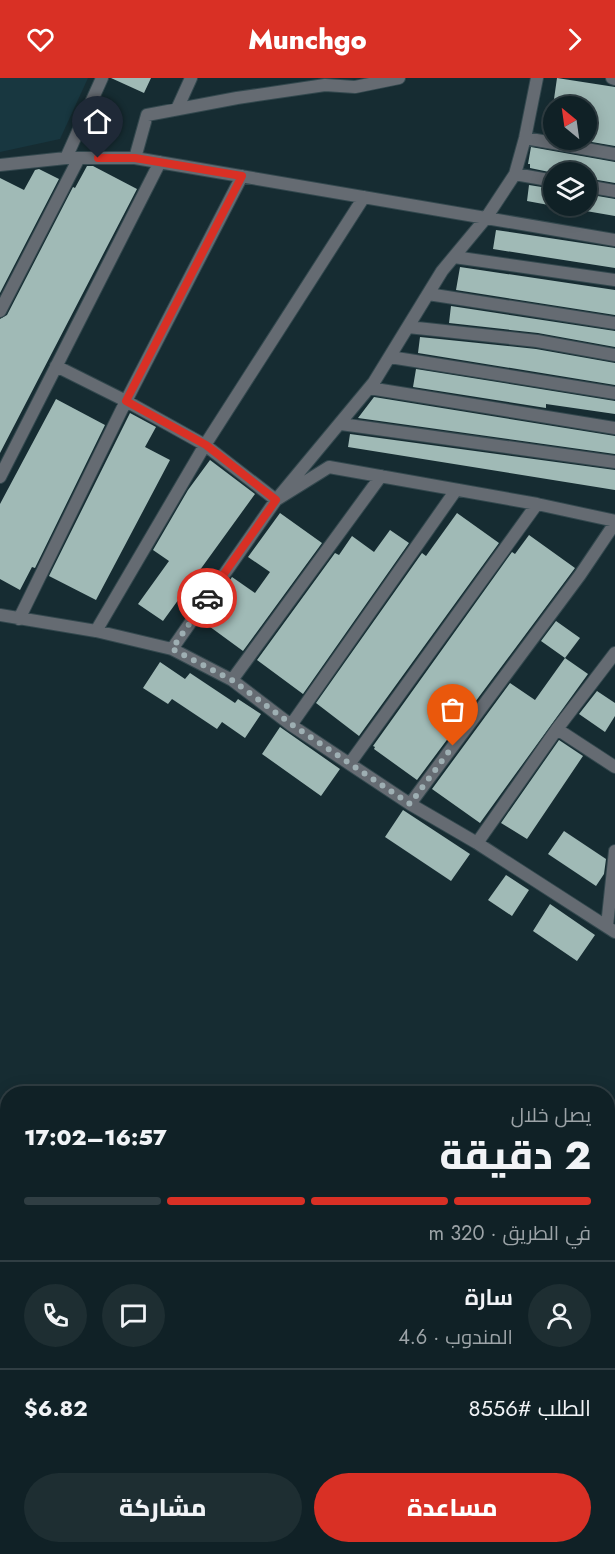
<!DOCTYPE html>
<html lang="ar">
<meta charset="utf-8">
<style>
:root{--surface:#102126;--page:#1e2e32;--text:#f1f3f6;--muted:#9ca3a7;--line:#303e43;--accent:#d93025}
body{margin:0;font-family:Jost,Cairo,sans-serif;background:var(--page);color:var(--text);direction:rtl;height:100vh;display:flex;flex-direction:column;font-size:22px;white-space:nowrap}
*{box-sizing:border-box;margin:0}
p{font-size:20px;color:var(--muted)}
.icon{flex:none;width:33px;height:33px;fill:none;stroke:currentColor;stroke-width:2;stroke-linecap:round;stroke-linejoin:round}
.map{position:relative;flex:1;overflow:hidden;direction:ltr}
.sheet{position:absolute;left:0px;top:1008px;width:615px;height:468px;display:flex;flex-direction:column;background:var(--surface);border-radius:24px 24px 0 0;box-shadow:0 3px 15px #0003,0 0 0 2px var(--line);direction:rtl}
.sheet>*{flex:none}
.needle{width:39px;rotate:331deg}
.controls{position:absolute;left:543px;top:18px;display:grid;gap:12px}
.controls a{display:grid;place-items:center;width:54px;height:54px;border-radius:50%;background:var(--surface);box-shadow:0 3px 15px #0003,0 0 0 2px var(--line);font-size:30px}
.pin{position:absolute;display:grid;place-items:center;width:51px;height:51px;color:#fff;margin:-62px -26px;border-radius:50% 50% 50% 0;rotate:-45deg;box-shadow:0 0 6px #0007}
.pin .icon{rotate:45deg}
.courier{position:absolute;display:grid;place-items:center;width:60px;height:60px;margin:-30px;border:4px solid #d93025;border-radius:50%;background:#fff;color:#222;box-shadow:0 2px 8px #0007}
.summary em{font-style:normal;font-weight:800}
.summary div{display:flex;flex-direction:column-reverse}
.summary{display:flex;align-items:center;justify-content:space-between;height:102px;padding:0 24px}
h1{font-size:39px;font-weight:800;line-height:45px}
.bar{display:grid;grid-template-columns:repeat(4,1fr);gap:9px 6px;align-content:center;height:72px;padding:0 24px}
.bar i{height:8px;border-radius:4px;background:var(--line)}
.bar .current{background:var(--accent)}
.bar p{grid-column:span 4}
.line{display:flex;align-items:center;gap:15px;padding:0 24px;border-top:2px solid var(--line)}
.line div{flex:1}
.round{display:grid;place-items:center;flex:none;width:63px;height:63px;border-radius:32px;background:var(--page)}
.primary-button{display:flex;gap:12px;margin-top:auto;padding:12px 24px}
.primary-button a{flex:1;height:69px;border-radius:36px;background:var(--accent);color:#fff;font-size:24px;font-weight:800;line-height:69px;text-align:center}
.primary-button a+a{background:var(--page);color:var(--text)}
header{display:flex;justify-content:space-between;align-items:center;height:78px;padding:0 24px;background:var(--accent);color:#fff;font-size:27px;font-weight:800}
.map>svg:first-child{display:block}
.built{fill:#183740}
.building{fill:#a0bab6}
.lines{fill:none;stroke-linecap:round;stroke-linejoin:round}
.street-casing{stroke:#33484e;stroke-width:14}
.primary-casing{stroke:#33484e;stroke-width:16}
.street{stroke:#656b72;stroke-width:12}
.primary{stroke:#a1aebc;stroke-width:15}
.done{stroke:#9eafb3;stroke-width:6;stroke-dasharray:0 10.8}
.route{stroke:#d93025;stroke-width:8}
</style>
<header><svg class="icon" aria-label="forward" viewBox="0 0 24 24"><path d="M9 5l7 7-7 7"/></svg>Munchgo<svg class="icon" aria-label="heart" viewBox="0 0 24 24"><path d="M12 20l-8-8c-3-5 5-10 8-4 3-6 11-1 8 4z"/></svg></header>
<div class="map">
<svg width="615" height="1476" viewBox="0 0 615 1476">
<rect width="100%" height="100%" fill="#162c32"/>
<!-- built -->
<path class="built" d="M0,0H88L60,61L0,74Z"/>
<!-- building -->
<path class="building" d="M111,0H151L144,15Z
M557,0L615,9V68L586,63V28H553Z
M531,69L615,84V105L586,100V94L554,90V95L530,90V86H528Z
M87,88H93L137,111L0,375V241L7,237L73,109L75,110Z
M39,91L59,101L0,215V100L24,112L35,92Z
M529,107L554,111V128L527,123Z
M586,116L615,121V138L586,133Z
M496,152L615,170V190L493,171Z
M460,189L615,212V237L456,212Z
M451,228L615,253V269L538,255L449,245Z
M420,259L536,271L615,285V307L418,275Z
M416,291L615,323V336L546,326V330L413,309Z
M374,319L615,358V376L358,340Z
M56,321L105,347L35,490L32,489L20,512L0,501V426Z
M130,335L156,349L145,369L170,382L96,522L49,498Z
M350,356L615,392V412L348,369Z
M210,382L255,416L163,543L138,526L169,483L153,472L188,412Z
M280,435L322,465L243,573L202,543L232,499L255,515L270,494L248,479Z
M457,435L499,465L359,658L316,625L422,475L426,478Z
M390,452L409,465L303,616L257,582L335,475L339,477L352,458L374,474Z
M529,457L575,490L417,702L374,671L375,669L373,668L512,474L515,476Z
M556,543L580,560L565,580L541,563Z
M565,580L588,596L480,745L432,711L510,605L535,622Z
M160,584L185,601L190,595L235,625L238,621L261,636L245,660L222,644L217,651L172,621L168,626L143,610Z
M597,613L615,625V638L605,654L579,636Z
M280,649L340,691L321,718L262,676Z
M559,662L583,678L527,761L501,745Z
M403,732L470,776L451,803L385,759Z
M564,753L606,781L604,796L596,808L548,776Z
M506,797L529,812L512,838L488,822Z
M550,826L595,857L577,883L533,853Z"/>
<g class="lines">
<!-- street casing -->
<g class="street-casing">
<path id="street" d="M537,0L525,60L515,96L486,140L442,193L374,304L276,422L172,571L232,602L291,647L410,726L477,765L615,854
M612,0L615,1
M177,31L191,0
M525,60L615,76
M66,80L102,0
M135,80L147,37L237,20L325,7L355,9L399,0
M0,87L66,80H135L615,162
M515,96L554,103
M586,108L615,113
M454,179L615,202
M428,216L615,245
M0,233L79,80
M408,249L537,263L615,277
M390,279L615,315
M56,288L126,323L205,367L276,422L329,389L537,426L615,443
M369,310L615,350
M341,346L615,384
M0,399L160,84
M0,537L96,553L172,571
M19,541L126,323L242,98
M96,553L205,367L364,119
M232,602L381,398
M291,647L456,412
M557,651L615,689
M350,685L537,426
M410,726L580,497L615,445
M477,765L557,651L615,575
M607,848L615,773
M0,1350H8
M608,1462L610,1401
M33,1468L34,1476
M47,1468L51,1476
M176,1472L355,1476
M387,1476V1468
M461,1476V1468"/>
</g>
<!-- primary casing -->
<g class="primary-casing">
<path id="primary" d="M608,1248H615
M0,1249H8
M0,1281H8
M608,1282H615"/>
</g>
<!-- street -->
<use href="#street" class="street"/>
<!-- primary -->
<use href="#primary" class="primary"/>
</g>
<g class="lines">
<!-- done -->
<path class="done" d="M207,520L172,571L232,602L291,646L410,726L453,668"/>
<!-- route -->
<path class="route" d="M98,80H135L242,98L126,323L206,367L276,422L207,520"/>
</g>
</svg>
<div class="controls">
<a><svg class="needle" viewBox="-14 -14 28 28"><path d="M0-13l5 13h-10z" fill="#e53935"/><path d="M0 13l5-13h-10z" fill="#9ca3a7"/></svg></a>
<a><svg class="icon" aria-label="layers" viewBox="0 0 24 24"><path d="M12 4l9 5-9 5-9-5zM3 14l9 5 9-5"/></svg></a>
</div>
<div class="pin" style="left:453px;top:668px;background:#ea580c"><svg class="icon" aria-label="bag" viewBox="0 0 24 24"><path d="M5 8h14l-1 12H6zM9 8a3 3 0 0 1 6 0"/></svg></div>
<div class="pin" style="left:98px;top:80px;background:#1f2937"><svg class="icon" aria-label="home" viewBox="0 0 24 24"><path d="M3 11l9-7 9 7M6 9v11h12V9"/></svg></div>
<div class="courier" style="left:207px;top:520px"><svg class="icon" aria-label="car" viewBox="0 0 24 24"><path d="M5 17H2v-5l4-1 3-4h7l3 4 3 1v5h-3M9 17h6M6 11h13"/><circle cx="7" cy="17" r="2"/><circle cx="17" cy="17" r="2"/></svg></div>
<section class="sheet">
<div class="summary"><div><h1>2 دقيقة</h1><p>يصل خلال</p></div><em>16:57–17:02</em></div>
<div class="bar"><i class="current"></i><i class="current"></i><i class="current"></i><i></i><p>في الطريق · 320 m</p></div>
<div class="line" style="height:108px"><a class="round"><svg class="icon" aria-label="person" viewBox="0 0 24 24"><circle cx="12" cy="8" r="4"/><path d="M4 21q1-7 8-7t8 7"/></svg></a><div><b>سارة</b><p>المندوب · 4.6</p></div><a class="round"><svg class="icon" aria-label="chat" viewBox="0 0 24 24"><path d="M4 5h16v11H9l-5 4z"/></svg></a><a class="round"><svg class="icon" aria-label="phone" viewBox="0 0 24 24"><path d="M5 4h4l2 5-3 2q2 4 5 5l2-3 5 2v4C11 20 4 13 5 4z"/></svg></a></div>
<div class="line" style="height:78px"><div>الطلب #8556</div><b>$6.82</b></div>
<div class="primary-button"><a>مساعدة</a><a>مشاركة</a></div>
</section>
</div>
